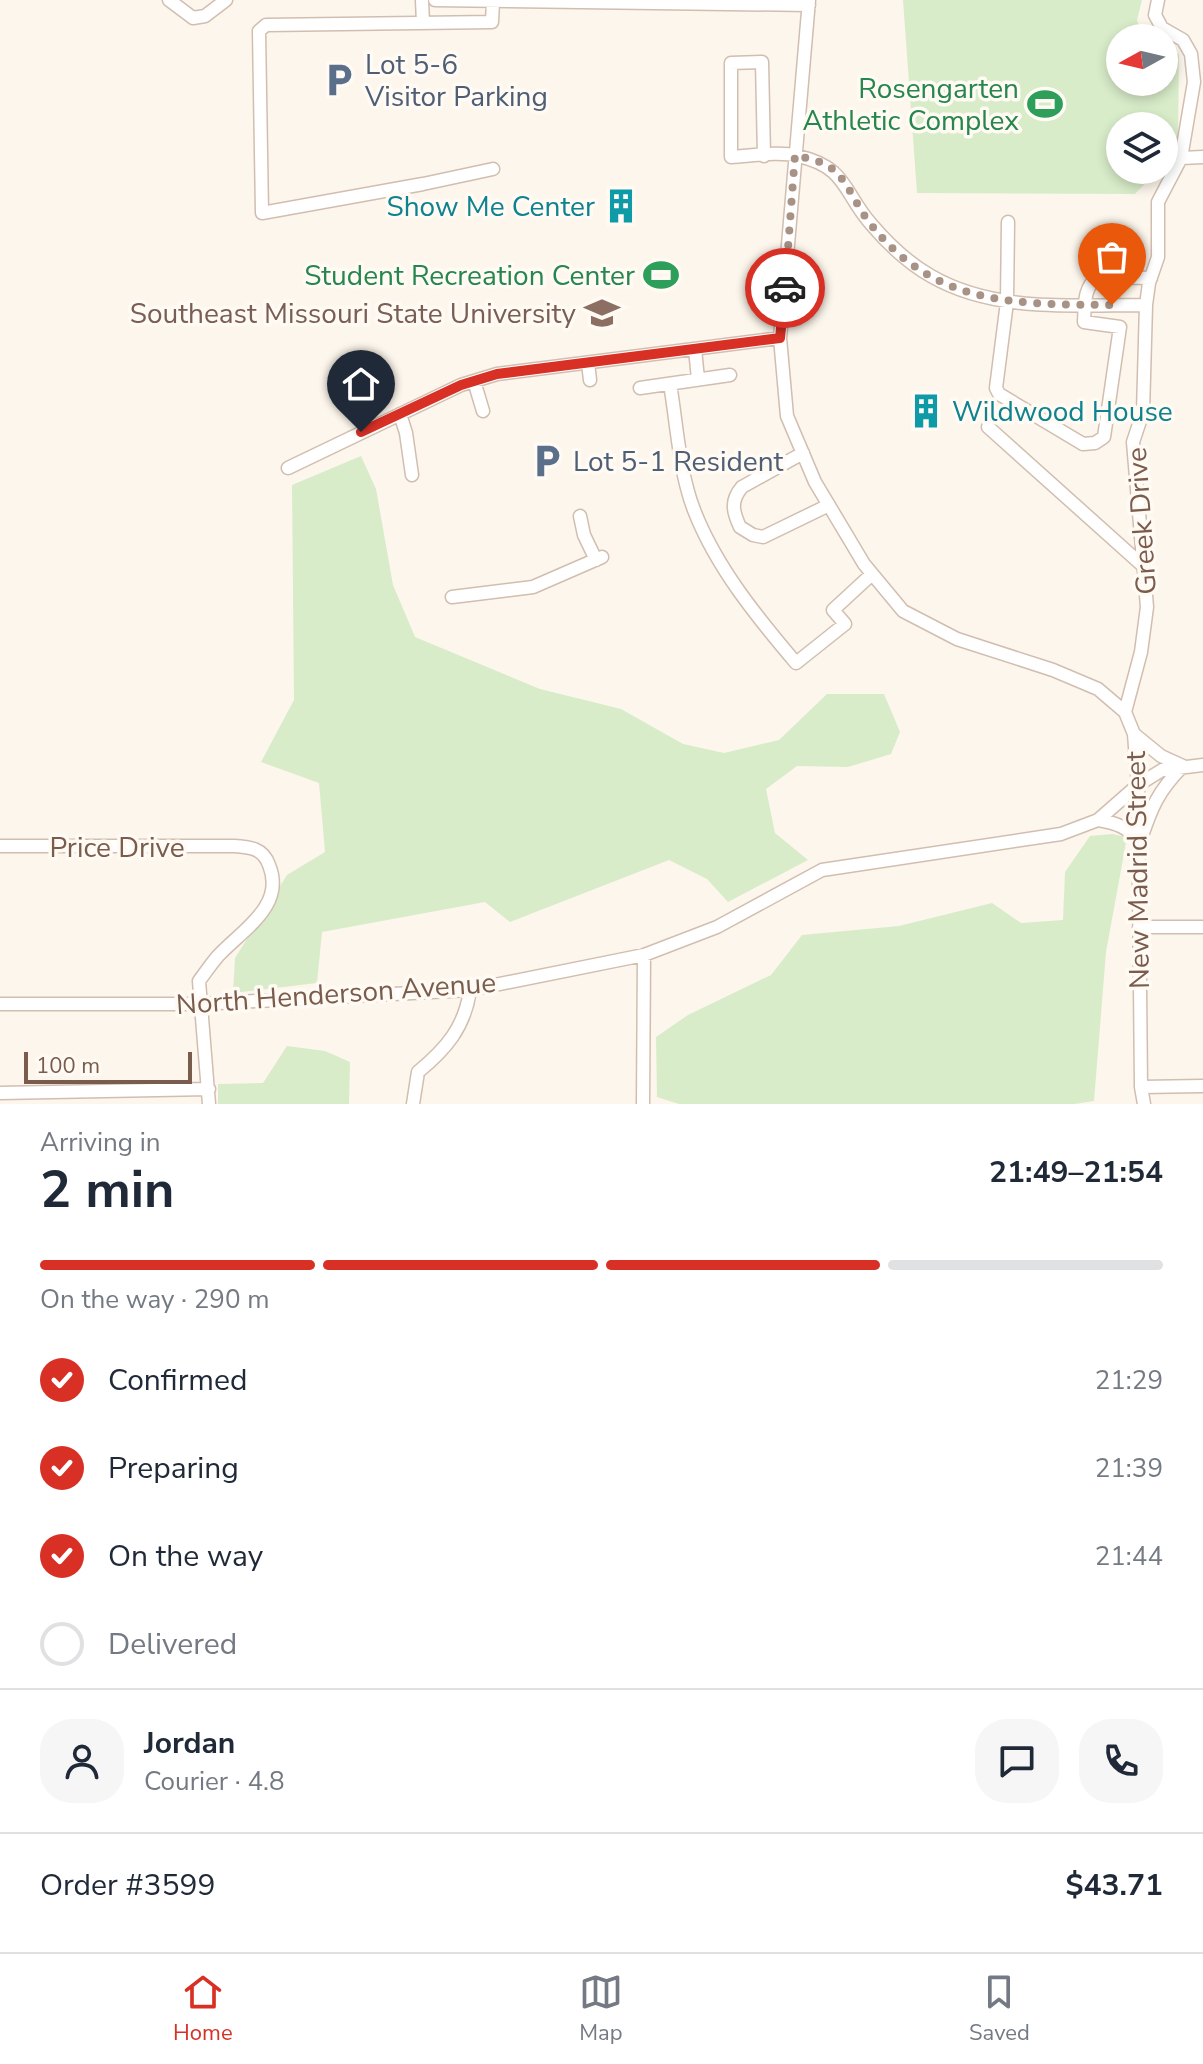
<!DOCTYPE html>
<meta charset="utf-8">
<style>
:root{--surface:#fff;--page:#f6f6f7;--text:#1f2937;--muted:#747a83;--line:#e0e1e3;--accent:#d93025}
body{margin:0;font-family:"Nunito Sans",sans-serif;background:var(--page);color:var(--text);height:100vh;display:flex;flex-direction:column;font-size:30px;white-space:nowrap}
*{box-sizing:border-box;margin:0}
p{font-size:26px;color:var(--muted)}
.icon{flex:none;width:44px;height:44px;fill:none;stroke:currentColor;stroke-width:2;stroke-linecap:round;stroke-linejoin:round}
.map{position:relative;height:1104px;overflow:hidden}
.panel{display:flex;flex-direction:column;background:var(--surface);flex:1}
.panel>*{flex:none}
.needle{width:52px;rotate:262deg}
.controls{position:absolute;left:1106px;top:24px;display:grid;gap:16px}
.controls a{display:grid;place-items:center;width:72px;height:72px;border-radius:50%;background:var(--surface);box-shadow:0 4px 12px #0003;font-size:40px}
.scale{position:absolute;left:24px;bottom:20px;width:168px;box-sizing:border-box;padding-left:8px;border:4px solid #7a5c4d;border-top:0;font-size:22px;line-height:28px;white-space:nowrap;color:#7a5c4d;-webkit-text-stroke:6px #fffaf3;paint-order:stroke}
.pin{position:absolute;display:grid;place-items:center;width:68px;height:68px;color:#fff;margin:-82px -34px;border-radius:50% 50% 50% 0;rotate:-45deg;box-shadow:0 0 8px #0007}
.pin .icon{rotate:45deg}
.courier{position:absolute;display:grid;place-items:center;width:80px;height:80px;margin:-40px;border:6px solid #d93025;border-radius:50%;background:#fff;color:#222;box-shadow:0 2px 10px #0007}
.head em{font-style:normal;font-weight:700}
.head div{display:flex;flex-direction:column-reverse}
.head{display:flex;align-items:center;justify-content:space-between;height:136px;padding:0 40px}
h1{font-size:52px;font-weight:700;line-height:60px}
.bar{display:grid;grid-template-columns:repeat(4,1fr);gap:12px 8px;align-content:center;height:96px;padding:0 40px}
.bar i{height:10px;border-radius:6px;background:var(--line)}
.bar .on{background:var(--accent)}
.bar p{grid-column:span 4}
.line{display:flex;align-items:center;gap:20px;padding:0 40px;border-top:2px solid var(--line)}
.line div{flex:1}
.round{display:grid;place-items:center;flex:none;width:84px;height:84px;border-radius:32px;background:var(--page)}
ol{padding:0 40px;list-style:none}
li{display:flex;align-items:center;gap:24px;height:88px}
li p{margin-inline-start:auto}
li .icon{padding:8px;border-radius:50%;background:var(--accent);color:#fff;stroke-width:4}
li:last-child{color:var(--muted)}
li i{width:44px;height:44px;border:4px solid var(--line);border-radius:50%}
.tab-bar{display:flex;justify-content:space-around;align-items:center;height:112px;border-top:2px solid var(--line);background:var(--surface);font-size:22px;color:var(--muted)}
.tab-bar a{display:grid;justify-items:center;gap:4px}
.tab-bar .on{color:var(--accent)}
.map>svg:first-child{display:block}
.green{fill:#d8ecc9}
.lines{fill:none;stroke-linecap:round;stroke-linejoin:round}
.minor-casing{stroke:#d1beb0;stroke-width:15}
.minor{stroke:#fff;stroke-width:12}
.done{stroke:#a89285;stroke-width:8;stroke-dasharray:0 14.4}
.route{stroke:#d93025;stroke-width:10}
.labels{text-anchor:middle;stroke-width:7;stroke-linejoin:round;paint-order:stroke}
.service-label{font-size:28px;fill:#4e5e75;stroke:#fffaf3;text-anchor:start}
.leisure-label{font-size:28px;fill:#27864d;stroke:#fffaf3;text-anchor:end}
.culture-label{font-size:28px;fill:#0d838f;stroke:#fffaf3;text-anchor:end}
.education-label{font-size:28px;fill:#785e54;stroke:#fffaf3;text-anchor:end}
.street-label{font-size:28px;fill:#7a5c4d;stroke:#fffaf3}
</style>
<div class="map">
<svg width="1203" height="1104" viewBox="0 0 1203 1104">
<rect width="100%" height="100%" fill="#fdf6ec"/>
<!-- green -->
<path class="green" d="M903,0H1142L1137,20L1142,34L1148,38H1120V82H1164V46L1179,54L1178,141L1166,162L1164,164V126H1120V170H1158L1135,194L917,193Z
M361,456L376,489L393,585L415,637L540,689L621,709L683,744L724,753L779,740L827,694H884L900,732L891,754L848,767L797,766L766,789L775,833L808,860L728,902L707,879L669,860L510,922L485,902L322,932L317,983L233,993L235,958L287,875L325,852L319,783L261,762L294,700L292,485Z
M1112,834L1127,837L1106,952L1094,1101L1074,1104H679L657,1097L656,1037L688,1015L771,975L802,935L899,926L992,903L1021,923L1063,920L1065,872L1090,836Z
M287,1046L325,1051L350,1062L349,1104H218V1084L263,1083Z"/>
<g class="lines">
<!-- minor casing -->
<g class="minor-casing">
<path id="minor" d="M169,0L193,18L205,16L226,0
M422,0L423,23
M435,0L809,5
M809,0L780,338L787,416L815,482L864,564L903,611L957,639L1053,670L1098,689L1125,712L1134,734L1138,785L1141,1087L1144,1104
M493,1L492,22L266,25L259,31L262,213L423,184L493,169
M764,156L762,62L731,63V157C752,156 778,151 798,156C847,167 843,192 871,224C888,244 908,263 931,276C995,313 1075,305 1146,305
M1181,158L1203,157
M1008,222L1007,302L996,388L999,394L1083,444L1095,443L1104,437L1120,327L1084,322C1085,306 1083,287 1098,277L1151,278
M695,349L698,379
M588,363L590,380
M474,381L483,411
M670,384C677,425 679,471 694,510C716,567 757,617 796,663L845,624L833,610L872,574
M640,388L730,375
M400,414L406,433L412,475
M988,427L1142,565
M803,453L742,487C730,501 733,512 740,527L753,535L763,537L829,505
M288,468L461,385L497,374L780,338
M580,516L584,535L596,560
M452,597L533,587L602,557
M1125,712L1141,652L1147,607L1133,442L1143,412L1146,305L1149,283L1158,257V202L1181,158L1194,82L1191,54L1183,40L1162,28L1155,15L1158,0
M1098,820C1117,823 1127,827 1140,842C1151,808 1158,791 1183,766L1161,756L1134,734
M0,846H234C250,847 263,848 269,865C286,906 242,930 218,956C211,964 205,973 199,981L209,1104
M1139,927H1203
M0,1004H199L470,990L644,955L717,927L822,870L1061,834L1098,820L1138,785L1162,770L1203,765
M1141,1087L1203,1086
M0,1093L209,1089
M413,1104L418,1072C446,1049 465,1027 470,990
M643,1104L644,955"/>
</g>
<!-- minor -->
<use href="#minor" class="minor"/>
</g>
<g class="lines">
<!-- done -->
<path class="done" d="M785,288L795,155C806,158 821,161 830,167C848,180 855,204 869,222C934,307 1016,304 1112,305"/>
<!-- route -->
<path class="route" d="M361,432L461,385L497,374L780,338L785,288"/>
</g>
<!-- icons -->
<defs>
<g id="parking-bare" transform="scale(2.76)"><path d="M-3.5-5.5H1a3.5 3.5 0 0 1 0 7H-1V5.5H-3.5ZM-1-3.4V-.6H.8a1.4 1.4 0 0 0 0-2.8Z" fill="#5c6f8a" stroke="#fffaf3" stroke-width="2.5" paint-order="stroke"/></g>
<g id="stadium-bare" transform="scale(2.76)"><path d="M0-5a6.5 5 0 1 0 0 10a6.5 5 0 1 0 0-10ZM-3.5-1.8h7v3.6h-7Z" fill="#2e9e5b" stroke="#fffaf3" stroke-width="2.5" paint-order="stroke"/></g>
<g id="building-bare" transform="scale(2.76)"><path d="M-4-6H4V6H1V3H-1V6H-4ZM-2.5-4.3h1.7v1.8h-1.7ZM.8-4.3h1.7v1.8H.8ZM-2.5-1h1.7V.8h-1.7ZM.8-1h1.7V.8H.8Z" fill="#0f9aa8" stroke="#fffaf3" stroke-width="2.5" paint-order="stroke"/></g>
<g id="university-bare" transform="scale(2.76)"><path d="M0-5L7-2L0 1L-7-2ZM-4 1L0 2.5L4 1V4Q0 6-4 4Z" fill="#8d6e63" stroke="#fffaf3" stroke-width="2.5" paint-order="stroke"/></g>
</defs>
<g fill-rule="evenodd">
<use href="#parking-bare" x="339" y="80"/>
<use href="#stadium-bare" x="1045" y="104"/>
<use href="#building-bare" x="621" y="206"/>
<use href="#stadium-bare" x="661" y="275"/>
<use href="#university-bare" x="602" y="313"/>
<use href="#building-bare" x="926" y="411"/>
<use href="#parking-bare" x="547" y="461"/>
</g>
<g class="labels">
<!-- service labels -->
<g class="service-label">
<text x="365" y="74">Lot 5-6<tspan x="365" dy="32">Visitor Parking</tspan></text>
<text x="573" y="471">Lot 5-1 Resident</text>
</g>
<!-- leisure labels -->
<g class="leisure-label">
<text x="1019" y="98">Rosengarten<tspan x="1019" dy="32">Athletic Complex</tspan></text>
<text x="635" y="285">Student Recreation Center</text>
</g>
<!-- culture labels -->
<g class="culture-label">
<text x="595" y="216">Show Me Center</text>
<text x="952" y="421" text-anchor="start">Wildwood House</text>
</g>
<!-- education labels -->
<g class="education-label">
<text x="576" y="323">Southeast Missouri State University</text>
</g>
<!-- street labels -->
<g class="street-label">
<text transform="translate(1141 521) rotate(-94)" y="10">Greek Drive</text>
<text x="117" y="857">Price Drive</text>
<text transform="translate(1137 870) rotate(-91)" y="10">New Madrid Street</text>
<text transform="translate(336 993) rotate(-4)" y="10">North Henderson Avenue</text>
</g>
</g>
</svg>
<div class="controls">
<a><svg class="needle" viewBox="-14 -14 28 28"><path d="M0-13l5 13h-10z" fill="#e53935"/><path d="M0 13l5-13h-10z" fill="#747a83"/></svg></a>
<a><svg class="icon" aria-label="layers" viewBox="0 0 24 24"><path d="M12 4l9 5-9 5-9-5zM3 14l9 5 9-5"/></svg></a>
</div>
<div class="scale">100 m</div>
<div class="pin" style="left:1112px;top:305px;background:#ea580c"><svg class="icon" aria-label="bag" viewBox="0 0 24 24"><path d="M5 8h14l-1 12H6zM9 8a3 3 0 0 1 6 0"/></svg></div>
<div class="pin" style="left:361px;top:432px;background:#1f2937"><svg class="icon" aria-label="home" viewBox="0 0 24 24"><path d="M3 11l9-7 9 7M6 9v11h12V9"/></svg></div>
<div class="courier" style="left:785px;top:288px"><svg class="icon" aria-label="car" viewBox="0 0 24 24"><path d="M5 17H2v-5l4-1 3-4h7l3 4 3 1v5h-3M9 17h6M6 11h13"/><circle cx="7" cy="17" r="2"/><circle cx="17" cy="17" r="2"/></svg></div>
</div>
<section class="panel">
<div class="head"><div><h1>2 min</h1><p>Arriving in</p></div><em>21:49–21:54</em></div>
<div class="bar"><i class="on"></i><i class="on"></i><i class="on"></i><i></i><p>On the way · 290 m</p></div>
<ol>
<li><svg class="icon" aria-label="check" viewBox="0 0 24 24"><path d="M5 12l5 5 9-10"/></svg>Confirmed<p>21:29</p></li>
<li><svg class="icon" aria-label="check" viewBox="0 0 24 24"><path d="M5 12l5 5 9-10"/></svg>Preparing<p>21:39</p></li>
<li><svg class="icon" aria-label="check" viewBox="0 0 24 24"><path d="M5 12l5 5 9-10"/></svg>On the way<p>21:44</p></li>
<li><i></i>Delivered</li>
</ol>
<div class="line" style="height:144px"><a class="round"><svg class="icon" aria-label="person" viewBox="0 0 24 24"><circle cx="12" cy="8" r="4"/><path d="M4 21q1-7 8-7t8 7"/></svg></a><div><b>Jordan</b><p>Courier · 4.8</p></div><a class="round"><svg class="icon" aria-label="chat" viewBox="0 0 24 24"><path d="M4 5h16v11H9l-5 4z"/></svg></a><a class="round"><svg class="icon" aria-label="phone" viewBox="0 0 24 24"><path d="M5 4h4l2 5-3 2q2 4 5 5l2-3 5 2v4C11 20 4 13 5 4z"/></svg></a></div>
<div class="line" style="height:104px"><div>Order #3599</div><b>$43.71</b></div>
</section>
<nav class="tab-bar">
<a class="on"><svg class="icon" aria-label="home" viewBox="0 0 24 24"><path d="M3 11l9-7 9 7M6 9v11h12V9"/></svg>Home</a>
<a><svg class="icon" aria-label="map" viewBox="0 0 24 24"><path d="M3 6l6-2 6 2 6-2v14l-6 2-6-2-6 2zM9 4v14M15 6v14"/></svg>Map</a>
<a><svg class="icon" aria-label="saved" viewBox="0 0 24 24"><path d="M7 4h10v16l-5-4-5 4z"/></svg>Saved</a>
</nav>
